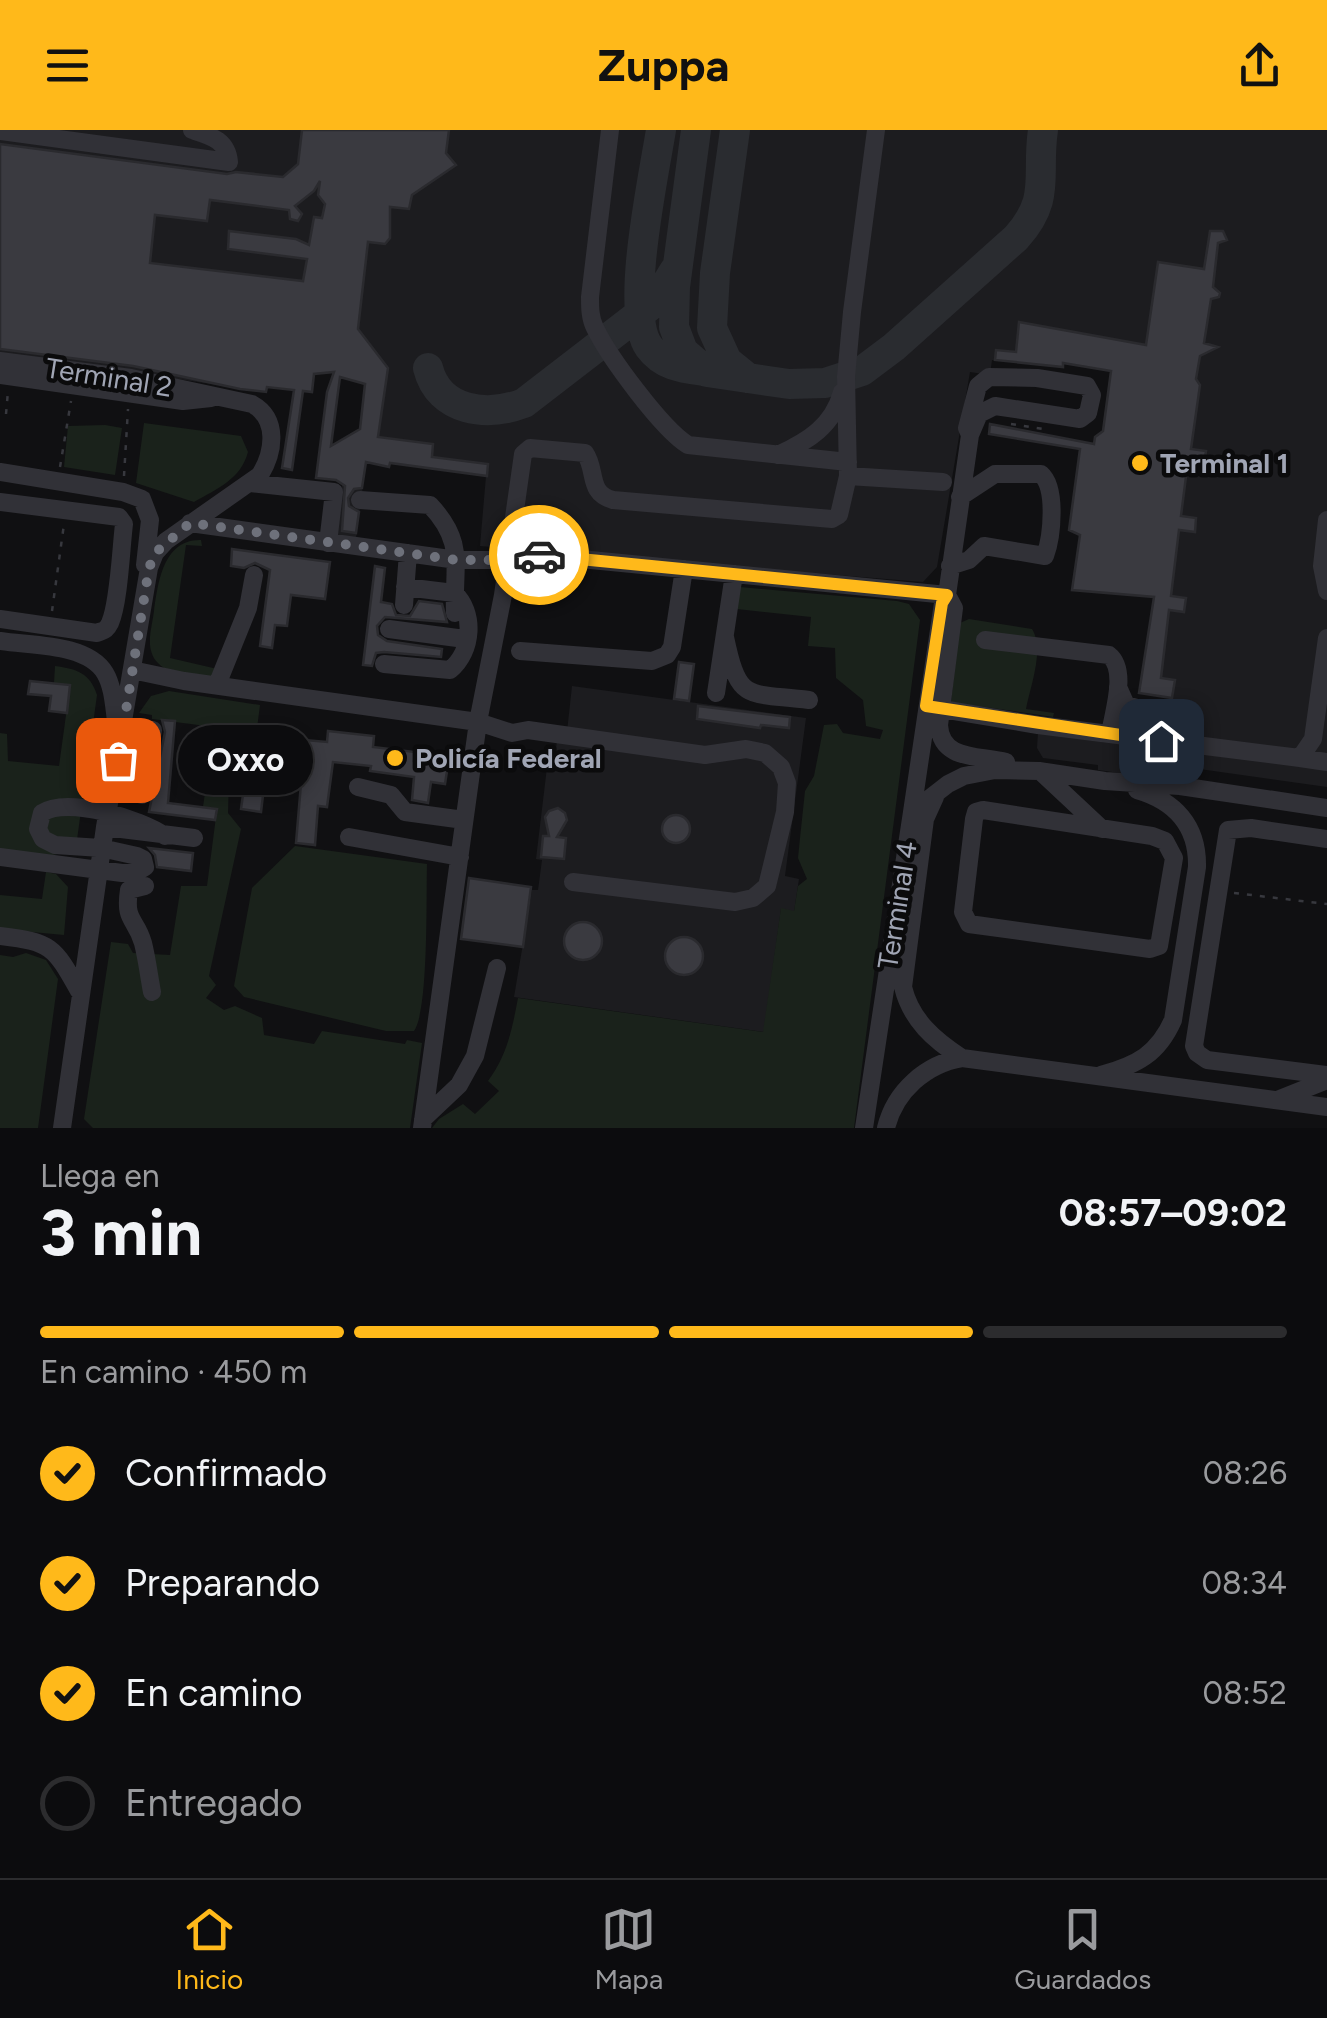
<!DOCTYPE html>
<html lang="es">
<meta charset="utf-8">
<style>
:root{--surface:#0c0c0e;--page:#1a1a1c;--text:#f1f3f6;--muted:#9a9b9e;--line:#2c2c2e;--accent:#ffb91a}
body{margin:0;font-family:Figtree,sans-serif;background:var(--page);color:var(--text);height:100vh;display:flex;flex-direction:column;font-size:38px;white-space:nowrap}
*{box-sizing:border-box;margin:0}
p{font-size:32px;color:var(--muted)}
.icon{flex:none;width:55px;height:55px;fill:none;stroke:currentColor;stroke-width:2;stroke-linecap:round;stroke-linejoin:round}
.map{position:relative;height:998px;overflow:hidden}
.sheet{display:flex;flex-direction:column;background:var(--surface);flex:1}
.sheet>*{flex:none}
.pin{position:absolute;display:grid;place-items:center;width:85px;height:85px;color:#fff;margin:-42px;border-radius:20px;box-shadow:0 5px 15px #0006}
.courier{position:absolute;display:grid;place-items:center;width:100px;height:100px;margin:-50px;border:8px solid #ffb91a;border-radius:50%;background:#fff;color:#222;box-shadow:0 2px 12px #0007}
.bubble{position:absolute;height:70px;border-radius:35px;background:var(--surface);box-shadow:0 5px 15px #0003,0 0 0 2px var(--line);font-size:32px;font-weight:700;line-height:70px;text-align:center}
.overview em{font-style:normal;font-weight:700}
.overview div{display:flex;flex-direction:column-reverse}
.overview{display:flex;align-items:center;justify-content:space-between;height:170px;padding:0 40px}
h1{font-size:65px;font-weight:700;line-height:75px}
.bar{display:grid;grid-template-columns:repeat(4,1fr);gap:15px 10px;align-content:center;height:120px;padding:0 40px}
.bar i{height:12px;border-radius:8px;background:var(--line)}
.bar .selected{background:var(--accent)}
.bar p{grid-column:span 4}
ol{padding:0 40px;list-style:none}
li{display:flex;align-items:center;gap:30px;height:110px}
li p{margin-inline-start:auto}
li .icon{padding:10px;border-radius:50%;background:var(--accent);color:#111;stroke-width:4}
li:last-child{color:var(--muted)}
li i{width:55px;height:55px;border:5px solid var(--line);border-radius:50%}
header{display:flex;justify-content:space-between;align-items:center;height:130px;padding:0 40px;background:var(--accent);color:#111;font-size:45px;font-weight:700}
.dock{display:flex;justify-content:space-around;align-items:center;height:140px;border-top:2px solid var(--line);background:var(--surface);font-size:28px;color:var(--muted)}
.dock a{display:grid;justify-items:center;gap:5px}
.dock .selected{color:var(--accent)}
.map>svg:first-child{display:block}
.built{fill:#1c1c1f}
.green{fill:#1a221b}
.lines{fill:none;stroke-linecap:round;stroke-linejoin:round}
.taxiway{stroke:#2a2c30;stroke-width:30}
.building{fill:#3a3a40;stroke:#2a2a2e;stroke-width:2.5;fill-rule:evenodd}
.path{stroke:#37383e;stroke-width:2.5;stroke-dasharray:5 8;stroke-linecap:butt}
.minor{stroke:#313137;stroke-width:18}
.done{stroke:#6e717b;stroke-width:10;stroke-dasharray:0 18}
.route{stroke:#ffb91a;stroke-width:12}
.poi-dot{fill:#ffb91a;stroke:#0b0b0c;stroke-width:4}
.labels{text-anchor:middle;stroke-width:9;stroke-linejoin:round;paint-order:stroke}
.street-label{font-size:28px;fill:#a0a5b4;stroke:#0b0b0c}
.poi-label{font-size:28px;font-weight:bold;fill:#a0a5b4;stroke:#0b0b0c;text-anchor:start}
</style>
<header><svg class="icon" aria-label="menu" viewBox="0 0 24 24"><path d="M4 6h16M4 12h16M4 18h16"/></svg>Zuppa<svg class="icon" aria-label="share" viewBox="0 0 24 24"><path d="M12 15V3M7 8l5-5 5 5M5 13v7h14v-7"/></svg></header>
<div class="map">
<svg width="1327" height="998" viewBox="0 0 1327 998">
<rect width="100%" height="100%" fill="#101012"/>
<!-- built -->
<path class="built" d="M0,0H1327V657L1164,634L1162,649L1098,640V635L1043,628L1037,618L1039,586L1120,600L1122,585L1169,597L1172,568L1139,563L1154,467L1072,460L1095,307L1103,301L1111,241L1064,233L1063,237L1012,231L1009,224L1008,232L992,230L990,245L970,242L937,437L923,452L480,416L486,346L391,333L389,337L366,333L356,408L336,405L348,306L360,299L367,248L349,227L319,243L268,257L266,262L0,223Z
M572,556L806,588L785,746L799,749L794,782L781,779L764,902L514,867L532,760H538L542,730L536,729L548,629H555L557,610L566,611Z"/>
<!-- green -->
<path class="green" d="M144,293L241,306L248,322C241,349 217,359 194,372L136,353Z
M105,295L122,298L115,345L64,337L68,296Z
M201,410L202,416L186,415L170,528L226,541L225,552C205,548 172,548 158,533C144,519 152,498 154,481C158,453 163,409 201,410Z
M740,457L897,471L909,474L920,490L854,998H432L439,989L463,974L475,984L499,961L488,951C507,925 512,900 518,868L763,902L781,778L794,781L798,756L807,749L798,728L800,708L805,661L814,646L824,595L837,594L843,603L880,609L883,600L866,596L863,570L836,548L835,518L808,516L811,487L737,479Z
M969,489L1032,499C1045,519 1030,557 1026,579L1054,583L1053,587L951,572L960,493Z
M55,536C77,539 90,543 97,565L76,717C51,730 29,727 0,722V603L7,604L8,631L59,636L70,556L54,553Z
M169,561L260,575L255,614L239,612L230,616L228,683L241,699L209,846L216,855L206,868L224,880L235,876L262,888L264,905L314,914L322,901L405,914L407,910L422,913L410,998H93L84,989L111,812L128,814L133,823L170,825L181,756H207L217,679L203,677L214,597L152,589V585L139,583L151,566Z
M295,716L427,734C426,767 429,880 414,901H386L244,867L234,856L252,758Z
M46,742L56,744L68,757L64,805L0,799V765L42,769Z
M26,823L46,830L58,849L38,998H0V825L13,827Z"/>
<g class="lines">
<!-- taxiway -->
<path class="taxiway" d="M661,0C654,44 624,183 649,217C663,236 682,238 704,241
M696,0L675,157L674,197L683,221L707,242L789,254L825,253L862,241L894,217L1016,108C1052,68 1036,46 1043,0
M735,0L715,143L712,198L727,231L748,248
M428,238C439,282 487,287 524,273L655,172L674,141"/>
</g>
<!-- building -->
<path class="building" d="M302,0H449L446,23L456,35L412,65L409,79L390,77V108L385,114L368,112L358,199L388,238L378,307L433,314L432,327L488,334L487,346L390,333L389,337L366,332L362,358L354,359L348,368L349,376L359,382L356,403L342,401L345,356L336,350L316,348L327,262L334,242L314,244L312,262L303,261L292,340L282,338L294,260L267,257L266,262L240,259L133,236L0,219V14L227,44L236,42L283,47L298,34ZM320,51L318,65L325,74L322,88L314,87L309,115L296,109L229,101L228,119L307,129L303,151L150,133L155,85L207,91L210,70L289,80L290,89L298,91L302,84L295,76L314,61ZM340,247L365,254L360,299L331,316Z
M1210,101H1223L1227,110L1218,113L1213,157L1220,163L1219,167L1211,169L1204,213L1218,217L1200,226L1196,249L1200,255L1191,319L1206,321L1204,334L1188,331L1181,386L1196,388L1195,402L1179,400L1171,466L1186,468L1184,482L1169,480L1161,548L1175,550L1172,568L1139,563L1154,467L1072,460L1080,405L1069,400L1080,319L989,304L990,294L1094,314L1095,307L1103,301L1111,241L1063,233V237L995,230L996,220L1016,222L1019,192L1146,215L1158,132L1204,139Z
M232,419L330,432L325,469L291,465L287,496L275,495L272,518L260,516L270,440L255,433L244,438L231,436Z
M375,436L385,438L381,472L392,474L396,485L410,486L419,471L442,474L447,492L385,487L377,496L378,505L387,511L442,519L441,527L384,522L376,523L372,536L363,535Z
M679,532L694,534L689,571L674,569Z
M30,551L70,555L67,583L49,581L51,566L28,564Z
M698,576L790,587L789,598L761,595L760,598L697,589Z
M162,590L175,591L168,673L217,679L215,690L149,682L165,602Z
M328,601L374,606L373,617L415,622L414,631L448,635L445,654L431,652L428,673L412,670L414,647L370,641L371,636L333,632L327,677L318,676L315,715L296,713L303,630L268,625L261,682L241,679L250,613L282,617L283,608L327,612Z
M558,678L565,683L567,690L557,707L566,708L564,729L541,727L543,706H549L545,687L549,681Z
M662 699a14 14 0 1 1 28 0a14 14 0 1 1-28 0Z
M149,718L193,723L191,741L157,737L155,725Z
M469,748L531,757L523,817L461,809Z
M564 811a19 19 0 1 1 38 0a19 19 0 1 1-38 0Z
M665 826a19 19 0 1 1 38 0a19 19 0 1 1-38 0Z"/>
<g class="lines">
<!-- path -->
<path class="path" d="M6,284L8,261
M1011,294L1043,299
M60,337L71,271
M124,346L128,279
M52,481L64,394
M1234,763L1327,774"/>
<!-- minor -->
<path class="minor" d="M610,0L590,167C590,178 590,188 595,198C609,227 662,299 688,315L848,332
M0,1L229,32C227,10 211,6 192,0
M0,231L131,248L252,274C279,289 274,322 260,345L166,411L155,423L149,438L105,697L62,998
M0,245L183,271L211,268
M989,247L1037,248L1087,256L1092,265L1088,283L1080,289L995,276L979,284L970,305L967,298L978,256Z
M778,325C808,311 833,296 842,262
M0,342L123,362L142,369L150,390L145,435
M848,346L943,352
M250,353L334,362L328,413
M360,370L430,375C466,413 453,436 455,483
M0,372L119,387L124,394C121,418 119,473 110,493C106,501 104,500 97,503L0,489
M1327,390L1322,436L1327,461
M190,393L457,430H509L540,425L947,465L970,305
M950,436L969,430L984,416L1045,426C1052,407 1057,358 1041,344H995L960,367
M404,475L408,423
M389,499L465,509
M725,507C739,574 747,562 809,570
M985,510L1109,525C1128,540 1113,583 1110,604
M0,511C31,516 87,513 105,543C114,558 114,580 117,598
M520,521L652,531L667,525L672,517L684,439
M384,534L450,540C473,521 475,482 454,463L405,457
M132,540L184,551L478,592L512,603L528,600L705,625L746,619L765,623L781,637L787,653L785,682L767,756L753,768L735,772L573,752
M217,555L248,478L254,445
M1118,557L1126,575L1158,584L1162,592L1161,611
M716,563L734,444
M930,577L1038,595L1300,628L1313,609L1327,508
M1300,628L1327,632
M1040,641L1102,699
M358,657L391,665L405,682L464,690
M142,665L153,600
M935,667L925,689L903,857C911,890 934,910 962,928
M983,680L1152,706L1165,711L1174,728L1159,816L1150,819L969,794L963,782L974,689L976,682Z
M912,682L943,473L947,465L954,478L939,595C941,631 979,625 1006,632
M105,697L194,708
M349,707L460,727
M1327,709L1251,698L1228,700L1194,916L1197,923L1207,930L1327,945
M0,727L122,743H135L145,737L143,729L137,726L101,718L55,715L43,709L38,699L42,683C67,666 141,689 165,706
M145,756L129,760C124,792 136,788 143,813C147,829 149,846 152,862
M0,806C51,812 54,816 79,861
M1101,945C1137,935 1158,924 1173,890L1197,737C1198,696 1175,671 1137,660
M1277,970L1327,950
M423,989L459,955L475,926L497,838
M422,998L478,592L503,465L523,324L530,318L585,323C597,340 587,363 613,370L832,389L839,385L848,346L846,247L852,182L876,0
M864,998L912,682L948,654L964,646L995,640L1039,641L1105,651L1180,656L1327,678
M886,998C895,961 926,934 962,928L1327,977"/>
</g>
<g class="lines">
<!-- done -->
<path class="done" d="M118,630L149,438L155,423L190,393L457,430H509L539,425"/>
<!-- route -->
<path class="route" d="M539,425L947,465L942,473L926,576L1161,611"/>
</g>
<!-- markers -->
<g class="poi-dot">
<circle cx="1140" cy="333" r="10"/>
<circle cx="395" cy="628" r="10"/>
</g>
<g class="labels">
<!-- street labels -->
<g class="street-label">
<text transform="translate(109 247) rotate(9)" y="10">Terminal 2</text>
<text transform="translate(897 775) rotate(-81)" y="10">Terminal 4</text>
</g>
<!-- poi labels -->
<g class="poi-label">
<text x="1160" y="343">Terminal 1</text>
<text x="415" y="638">Policía Federal</text>
</g>
</g>
</svg>
<div class="pin" style="left:118px;top:630px;background:#ea580c"><svg class="icon" aria-label="bag" viewBox="0 0 24 24"><path d="M5 8h14l-1 12H6zM9 8a3 3 0 0 1 6 0"/></svg></div>
<div class="pin" style="left:1161px;top:611px;background:#1f2937"><svg class="icon" aria-label="home" viewBox="0 0 24 24"><path d="M3 11l9-7 9 7M6 9v11h12V9"/></svg></div>
<div class="courier" style="left:539px;top:425px"><svg class="icon" aria-label="car" viewBox="0 0 24 24"><path d="M5 17H2v-5l4-1 3-4h7l3 4 3 1v5h-3M9 17h6M6 11h13"/><circle cx="7" cy="17" r="2"/><circle cx="17" cy="17" r="2"/></svg></div>
<div class="bubble" style="left:178px;top:595px;width:135px">Oxxo</div>
</div>
<section class="sheet">
<div class="overview"><div><h1>3 min</h1><p>Llega en</p></div><em>08:57–09:02</em></div>
<div class="bar"><i class="selected"></i><i class="selected"></i><i class="selected"></i><i></i><p>En camino · 450 m</p></div>
<ol>
<li><svg class="icon" aria-label="check" viewBox="0 0 24 24"><path d="M5 12l5 5 9-10"/></svg>Confirmado<p>08:26</p></li>
<li><svg class="icon" aria-label="check" viewBox="0 0 24 24"><path d="M5 12l5 5 9-10"/></svg>Preparando<p>08:34</p></li>
<li><svg class="icon" aria-label="check" viewBox="0 0 24 24"><path d="M5 12l5 5 9-10"/></svg>En camino<p>08:52</p></li>
<li><i></i>Entregado</li>
</ol>
</section>
<nav class="dock">
<a class="selected"><svg class="icon" aria-label="home" viewBox="0 0 24 24"><path d="M3 11l9-7 9 7M6 9v11h12V9"/></svg>Inicio</a>
<a><svg class="icon" aria-label="map" viewBox="0 0 24 24"><path d="M3 6l6-2 6 2 6-2v14l-6 2-6-2-6 2zM9 4v14M15 6v14"/></svg>Mapa</a>
<a><svg class="icon" aria-label="saved" viewBox="0 0 24 24"><path d="M7 4h10v16l-5-4-5 4z"/></svg>Guardados</a>
</nav>
